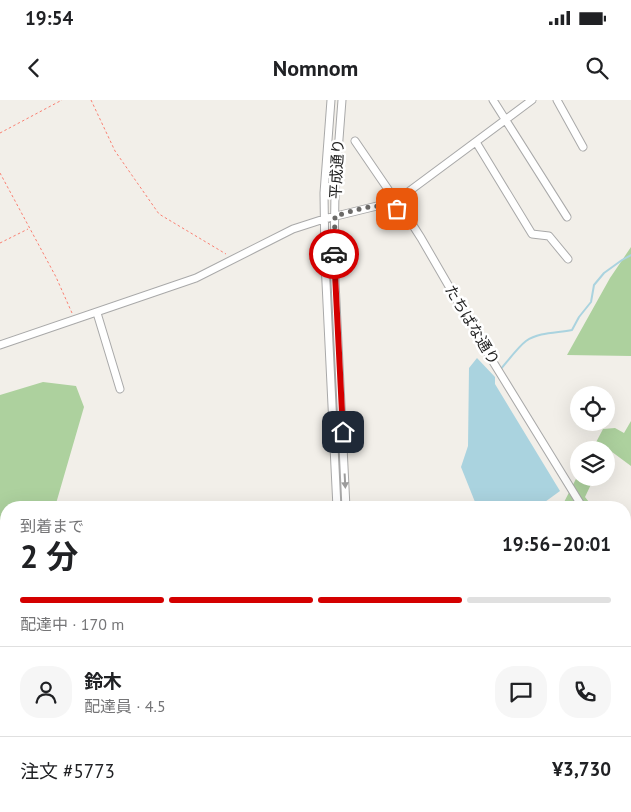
<!DOCTYPE html>
<html lang="ja">
<meta charset="utf-8">
<style>
:root{--surface:#fff;--page:#f6f6f6;--text:#202124;--muted:#757577;--line:#e0e0e0;--accent:#d40000}
body{margin:0;font-family:"PT Sans","Noto Sans JP",sans-serif;background:var(--page);color:var(--text);height:100vh;display:flex;flex-direction:column;font-size:19px;white-space:nowrap}
*{box-sizing:border-box;margin:0}
p{font-size:16px;color:var(--muted)}
.icon{flex:none;width:28px;height:28px;fill:none;stroke:currentColor;stroke-width:2;stroke-linecap:round;stroke-linejoin:round}
.map{position:relative;flex:1;overflow:hidden}
.details{position:absolute;left:0px;top:401px;width:631px;height:311px;display:flex;flex-direction:column;background:var(--surface);border-radius:20px 20px 0 0;box-shadow:0 5px 20px #0002}
.details>*{flex:none}
.tools{position:absolute;left:570px;top:286px;display:grid;gap:10px}
.tools a{display:grid;place-items:center;width:45px;height:45px;border-radius:50%;background:var(--surface);box-shadow:0 5px 20px #0002;font-size:25px}
.pin{position:absolute;display:grid;place-items:center;width:42px;height:42px;color:#fff;margin:-21px;border-radius:10px;box-shadow:0 2px 8px #0006}
.courier{position:absolute;display:grid;place-items:center;width:50px;height:50px;margin:-25px;border:4px solid #d40000;border-radius:50%;background:#fff;color:#222;box-shadow:0 1px 6px #0007}
.summary em{font-style:normal;font-weight:700}
.summary div{display:flex;flex-direction:column-reverse}
.summary{display:flex;align-items:center;justify-content:space-between;height:85px;padding:0 20px}
h1{font-size:32px;font-weight:700;line-height:38px}
.bar{display:grid;grid-template-columns:repeat(4,1fr);gap:8px 5px;align-content:center;height:60px;padding:0 20px}
.bar i{height:6px;border-radius:4px;background:var(--line)}
.bar .on{background:var(--accent)}
.bar p{grid-column:span 4}
.line{display:flex;align-items:center;gap:12px;padding:0 20px;border-top:1px solid var(--line)}
.line div{flex:1}
.round{display:grid;place-items:center;flex:none;width:52px;height:52px;border-radius:20px;background:var(--page)}
.status{display:flex;justify-content:space-between;align-items:center;height:35px;padding:0 25px;background:var(--surface);direction:ltr}
.status svg{height:14px;fill:currentColor}
header{display:flex;justify-content:space-between;align-items:center;height:65px;padding:0 20px;background:var(--surface);font-size:22px;font-weight:700}
.map>svg:first-child{display:block}
.forest{fill:#add19e}
.water{fill:#aad3df}
.lines{fill:none;stroke-linecap:round;stroke-linejoin:round}
.stream{stroke:#aad3df;stroke-width:2}
.minor-casing{stroke:#a9a9a9;stroke-width:9}
.path{stroke:#fa8072;stroke-width:1;stroke-dasharray:2.5 2.5;stroke-linecap:butt}
.minor{stroke:#fff;stroke-width:7}
.oneway{fill:#9c9c9c}
.done{stroke:#6b6a68;stroke-width:5;stroke-dasharray:0 9}
.route{stroke:#d40000;stroke-width:6}
.labels{text-anchor:middle;stroke-width:5;stroke-linejoin:round;paint-order:stroke}
.street-label{font-size:15px;fill:#222;stroke:#fff}
</style>
<div class="status"><b>19:54</b><svg viewBox="0 0 49 12"><path d="M0 12V9h3v3zM5 12V6h3v6zM10 12V3h3v9zM15 12V0h3v12zM26 1h20v11H26zM47 4h2v5h-2z"/></svg></div>
<header><svg class="icon" aria-label="back" viewBox="0 0 24 24"><path d="M15 5l-7 7 7 7"/></svg>Nomnom<svg class="icon" aria-label="search" viewBox="0 0 24 24"><circle cx="10" cy="10" r="6"/><path d="M15 15l6 6"/></svg></header>
<div class="map">
<svg width="631" height="712" viewBox="0 0 631 712">
<rect width="100%" height="100%" fill="#f2efe9"/>
<!-- forest -->
<path class="forest" d="M631,147V256L567,255L610,178Z
M43,282L76,286L84,307L55,407L6,408V497L0,492V295Z
M631,321V366L608,349L606,351L592,350L603,329L615,328L624,333Z
M579,373V378H594L585,397L593,407L561,408Z
M625,446L631,450V555L625,550Z"/>
<!-- water -->
<path class="water" d="M477,258L495,277V284L560,391L538,407H477L461,367L468,346L469,268Z"/>
<g class="lines">
<!-- stream -->
<path class="stream" d="M500,270C507,262 518,247 526,241C539,232 557,233 572,230L579,217L591,202L594,185L604,173L622,160L631,155"/>
<!-- minor casing -->
<g class="minor-casing">
<path id="minor" d="M331,0L324,93L325,162L337,408
M342,0L335,91L334,161L346,408
M493,0L567,117
M557,0L583,47
M355,41L396,101
M476,42L532,134L549,136L568,159
M391,106L396,101L532,0
M97,213L120,289
M0,245L196,178L293,129L324,119L377,106H391L407,116L421,138L487,252L583,408
M625,479L631,489
M0,507L6,513
M0,537L6,531
M625,686L631,684
M42,706L45,712
M222,706L224,712
M266,706L268,712
M320,706V712
M352,706V712
M361,706V712
M197,707L199,712
M144,712L156,707L157,712
M551,712L567,706"/>
</g>
<!-- path -->
<path class="path" d="M91,0L115,51L159,114L226,154
M0,33L62,0
M0,73L56,177L72,213
M0,143L28,129"/>
<!-- minor -->
<use href="#minor" class="minor"/>
</g>
<!-- one-way arrows -->
<defs><path id="oneway-solid" d="M-6-.8H1V-3.2L6.5 0L1 3.2V.8H-6Z" transform="scale(1.25)"/></defs>
<use class="oneway" href="#oneway-solid" transform="translate(345 381) rotate(87)"/>
<g class="lines">
<!-- done -->
<path class="done" d="M334,154L335,116C354,111 378,101 397,109"/>
<!-- route -->
<path class="route" d="M334,154L343,332"/>
</g>
<g class="labels">
<!-- street labels -->
<g class="street-label">
<text transform="translate(337 69) rotate(-87)" y="5">平成通り</text>
<text transform="translate(472 225) rotate(59)" y="5">たちばな通り</text>
</g>
</g>
</svg>
<div class="tools">
<a><svg class="icon" aria-label="locate" viewBox="0 0 24 24"><circle cx="12" cy="12" r="6"/><path d="M12 2v4M12 18v4M2 12h4M18 12h4"/></svg></a>
<a><svg class="icon" aria-label="layers" viewBox="0 0 24 24"><path d="M12 4l9 5-9 5-9-5zM3 14l9 5 9-5"/></svg></a>
</div>
<div class="pin" style="left:397px;top:109px;background:#ea580c"><svg class="icon" aria-label="bag" viewBox="0 0 24 24"><path d="M5 8h14l-1 12H6zM9 8a3 3 0 0 1 6 0"/></svg></div>
<div class="pin" style="left:343px;top:332px;background:#1f2937"><svg class="icon" aria-label="home" viewBox="0 0 24 24"><path d="M3 11l9-7 9 7M6 9v11h12V9"/></svg></div>
<div class="courier" style="left:334px;top:154px"><svg class="icon" aria-label="car" viewBox="0 0 24 24"><path d="M5 17H2v-5l4-1 3-4h7l3 4 3 1v5h-3M9 17h6M6 11h13"/><circle cx="7" cy="17" r="2"/><circle cx="17" cy="17" r="2"/></svg></div>
<section class="details">
<div class="summary"><div><h1>2 分</h1><p>到着まで</p></div><em>19:56–20:01</em></div>
<div class="bar"><i class="on"></i><i class="on"></i><i class="on"></i><i></i><p>配達中 · 170 m</p></div>
<div class="line" style="height:90px"><a class="round"><svg class="icon" aria-label="person" viewBox="0 0 24 24"><circle cx="12" cy="8" r="4"/><path d="M4 21q1-7 8-7t8 7"/></svg></a><div><b>鈴木</b><p>配達員 · 4.5</p></div><a class="round"><svg class="icon" aria-label="chat" viewBox="0 0 24 24"><path d="M4 5h16v11H9l-5 4z"/></svg></a><a class="round"><svg class="icon" aria-label="phone" viewBox="0 0 24 24"><path d="M5 4h4l2 5-3 2q2 4 5 5l2-3 5 2v4C11 20 4 13 5 4z"/></svg></a></div>
<div class="line" style="height:65px"><div>注文 #5773</div><b>¥3,730</b></div>
</section>
</div>
